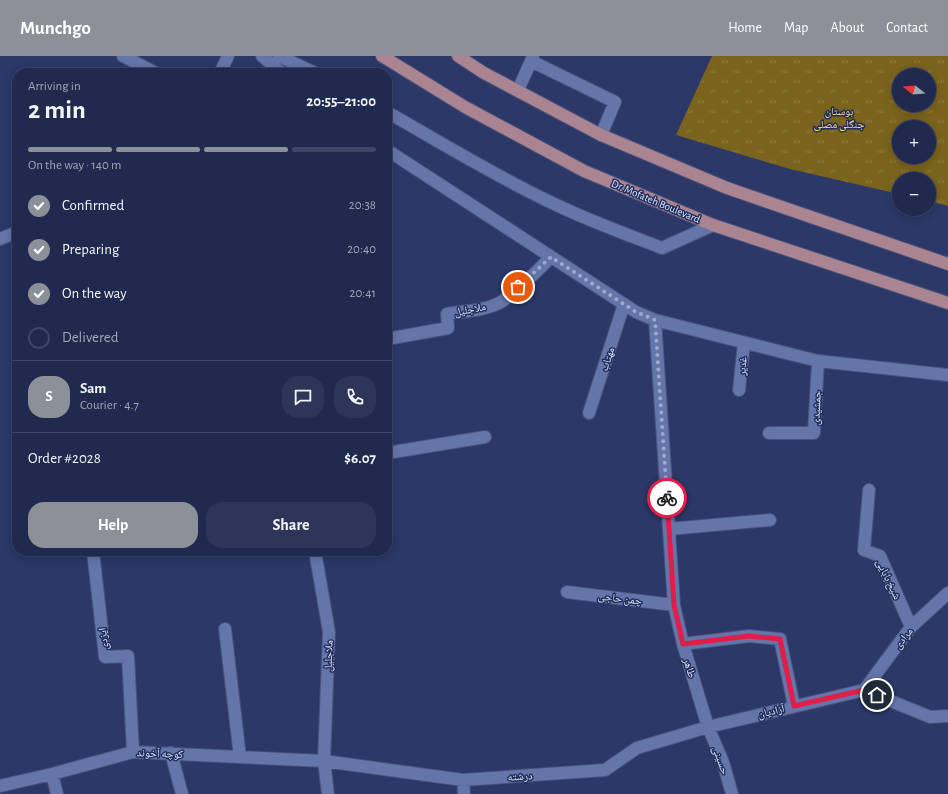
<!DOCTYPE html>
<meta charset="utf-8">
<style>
:root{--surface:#202a4e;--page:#2d3658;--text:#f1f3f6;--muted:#a2a7b6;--line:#3d4666;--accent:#8c9099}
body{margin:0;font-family:"Alegreya Sans","Noto Naskh Arabic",sans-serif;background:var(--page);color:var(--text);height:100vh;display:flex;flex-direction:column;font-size:15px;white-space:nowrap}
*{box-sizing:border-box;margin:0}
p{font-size:13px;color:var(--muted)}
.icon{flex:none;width:22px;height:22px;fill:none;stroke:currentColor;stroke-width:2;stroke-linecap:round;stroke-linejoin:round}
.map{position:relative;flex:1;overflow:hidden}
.drawer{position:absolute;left:12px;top:12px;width:380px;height:488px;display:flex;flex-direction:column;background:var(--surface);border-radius:16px;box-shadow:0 2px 10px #0003,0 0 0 1px var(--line)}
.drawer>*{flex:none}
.needle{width:26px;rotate:287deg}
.fabs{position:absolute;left:892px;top:12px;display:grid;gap:8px}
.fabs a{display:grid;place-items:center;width:44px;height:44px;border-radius:50%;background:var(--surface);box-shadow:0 2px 10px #0003,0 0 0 1px var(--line);font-size:20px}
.pin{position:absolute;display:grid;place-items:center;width:34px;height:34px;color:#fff;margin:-17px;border:2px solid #fff;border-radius:50%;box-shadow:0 1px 4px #0007}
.courier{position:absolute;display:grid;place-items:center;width:40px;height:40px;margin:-20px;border:3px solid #e11d48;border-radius:50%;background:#fff;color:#222;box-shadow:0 1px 5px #0007}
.headline em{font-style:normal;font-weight:700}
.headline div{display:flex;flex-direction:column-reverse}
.headline{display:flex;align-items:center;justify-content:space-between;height:68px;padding:0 16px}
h1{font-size:26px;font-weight:700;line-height:30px}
.bar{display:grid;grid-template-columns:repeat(4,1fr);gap:6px 4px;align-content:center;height:48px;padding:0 16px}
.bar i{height:5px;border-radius:3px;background:var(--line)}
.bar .selected{background:var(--accent)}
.bar p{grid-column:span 4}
.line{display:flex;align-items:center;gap:10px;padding:0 16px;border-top:1px solid var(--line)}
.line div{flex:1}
.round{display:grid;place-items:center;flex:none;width:42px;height:42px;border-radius:16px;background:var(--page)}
ol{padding:0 16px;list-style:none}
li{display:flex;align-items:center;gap:12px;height:44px}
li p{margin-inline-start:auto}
li .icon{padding:4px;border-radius:50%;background:var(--accent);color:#fff;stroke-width:4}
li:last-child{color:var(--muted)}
li i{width:22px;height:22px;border:2px solid var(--line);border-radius:50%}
.primary-button{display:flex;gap:8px;margin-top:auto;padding:8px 16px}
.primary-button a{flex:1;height:46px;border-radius:16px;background:var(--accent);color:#fff;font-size:16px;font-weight:700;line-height:46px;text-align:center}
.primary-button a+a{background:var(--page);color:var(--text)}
header{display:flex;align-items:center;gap:24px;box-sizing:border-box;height:56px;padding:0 20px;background:var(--accent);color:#fff}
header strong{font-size:19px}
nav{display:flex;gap:22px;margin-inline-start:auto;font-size:14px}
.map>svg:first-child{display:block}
.park{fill:url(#park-tufts);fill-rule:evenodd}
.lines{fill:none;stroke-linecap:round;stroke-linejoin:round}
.minor-casing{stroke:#48527a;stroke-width:14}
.major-casing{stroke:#48527a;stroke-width:14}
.minor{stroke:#6475aa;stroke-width:12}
.major{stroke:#ab8491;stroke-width:12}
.done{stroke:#9fa9ca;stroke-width:4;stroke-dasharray:0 7.2}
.route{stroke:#e11d48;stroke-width:5}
.labels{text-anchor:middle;stroke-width:3;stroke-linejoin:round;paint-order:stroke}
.park-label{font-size:11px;fill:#fdde89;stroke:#222e5d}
.street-label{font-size:11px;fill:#dde6fe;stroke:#222e5d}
</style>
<header>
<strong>Munchgo</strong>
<nav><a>Home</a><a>Map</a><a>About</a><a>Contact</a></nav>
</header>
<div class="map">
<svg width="948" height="738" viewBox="0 0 948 738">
<defs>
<pattern id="park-tufts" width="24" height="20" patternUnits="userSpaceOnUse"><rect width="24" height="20" fill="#7a631c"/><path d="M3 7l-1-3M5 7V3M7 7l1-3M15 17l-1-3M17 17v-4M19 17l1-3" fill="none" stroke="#8c793e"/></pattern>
</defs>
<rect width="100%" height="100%" fill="#2b3868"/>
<!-- park -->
<path class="park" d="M712,0H948V150L929,145V123H899V138L790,113L676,79ZM899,19H929V49H899ZM899,71H929V101H899Z"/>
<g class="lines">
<!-- minor casing -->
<g class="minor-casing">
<path id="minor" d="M123,0L156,17
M262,0L282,17
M279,0L315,17
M533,0L531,5L615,46L601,79
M220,17L228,0
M518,34L531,5
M387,56C440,86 492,118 546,144C584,163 623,177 662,192L713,169
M387,94L636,256L655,264L818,305L948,319
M0,183L17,176
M655,264L674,549L683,588L708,671L723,706L732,738
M387,283L448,272L447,258C464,255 485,255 501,246C519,234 536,216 551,201
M739,334L744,287
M589,357L624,248
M769,377H814L818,305
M387,397L485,381
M869,434L864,494L880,500L911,571
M669,473L770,464
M93,495L105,601L128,600L133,696
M315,495L329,576L324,705L328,738
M567,536L674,549
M225,573L240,701
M683,588L749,580L780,583L794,650
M864,634L911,571L948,537
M171,697L182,738
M52,718L57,738
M463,724L464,738
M0,730L52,718L133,696L324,705L463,724L605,714L637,692L708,671L864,634L930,661L948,660"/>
</g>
<!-- major casing -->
<g class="major-casing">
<path id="major" d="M382,0L465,51L584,115L713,169L948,247
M458,0L484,17L601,79L727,132L948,208"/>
</g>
<!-- minor -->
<use href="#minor" class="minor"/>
<!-- major -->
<use href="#major" class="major"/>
</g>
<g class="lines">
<!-- done -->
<path class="done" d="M518,231L551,201L636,256L655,264L667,442"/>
<!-- route -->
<path class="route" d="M667,442L674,549L683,588L749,580L780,583L794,650L864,634L877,639"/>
</g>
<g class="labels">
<!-- park labels -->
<g class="park-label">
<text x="839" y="59">بوستان<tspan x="839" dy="13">جنگلی مصلی</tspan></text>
</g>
<!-- street labels -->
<g class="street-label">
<text transform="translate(656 145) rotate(23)" y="4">Dr. Mofateh Boulevard</text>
<text transform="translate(470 253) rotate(-11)" y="4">ملاجلیل</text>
<text transform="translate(607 303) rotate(-72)" y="4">مهتاب</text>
<text transform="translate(742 310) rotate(-85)" y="4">غدیر</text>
<text transform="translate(816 352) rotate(-87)" y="4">جمشیدی</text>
<text transform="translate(889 523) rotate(64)" y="4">شیخ بابایی</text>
<text transform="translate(620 542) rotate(7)" y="4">چمن حاجی</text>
<text transform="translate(903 582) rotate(-52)" y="4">مرادی</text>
<text transform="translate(103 583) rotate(-97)" y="4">ایزدی</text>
<text transform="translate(328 600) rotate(-88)" y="4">ملاجلیل</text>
<text transform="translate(690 612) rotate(73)" y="4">طاهر</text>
<text transform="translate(771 655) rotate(-14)" y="4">آزادیان</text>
<text transform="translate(160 697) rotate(2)" y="4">کوچه آخوند</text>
<text transform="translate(721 704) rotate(70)" y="4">حسینی</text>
<text transform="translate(520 720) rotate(-4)" y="4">درشته</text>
</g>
</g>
</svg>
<div class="fabs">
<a><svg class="needle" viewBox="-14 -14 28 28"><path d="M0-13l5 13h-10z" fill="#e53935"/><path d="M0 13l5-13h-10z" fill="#a2a7b6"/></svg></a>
<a>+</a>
<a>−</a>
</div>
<div class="pin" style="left:518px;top:231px;background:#ea580c"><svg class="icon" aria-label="bag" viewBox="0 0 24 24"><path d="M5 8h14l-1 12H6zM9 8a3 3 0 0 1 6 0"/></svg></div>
<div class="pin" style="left:877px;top:639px;background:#1f2937"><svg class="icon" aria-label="home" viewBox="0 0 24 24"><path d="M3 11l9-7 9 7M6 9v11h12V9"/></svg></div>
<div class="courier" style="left:667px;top:442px"><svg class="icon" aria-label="bike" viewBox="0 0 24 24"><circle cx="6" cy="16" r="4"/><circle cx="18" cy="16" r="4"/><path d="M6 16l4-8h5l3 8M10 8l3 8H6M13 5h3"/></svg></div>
<section class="drawer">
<div class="headline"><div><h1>2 min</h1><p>Arriving in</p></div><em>20:55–21:00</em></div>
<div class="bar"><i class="selected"></i><i class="selected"></i><i class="selected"></i><i></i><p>On the way · 140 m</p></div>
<ol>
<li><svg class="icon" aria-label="check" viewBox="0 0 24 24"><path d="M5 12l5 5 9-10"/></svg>Confirmed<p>20:38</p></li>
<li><svg class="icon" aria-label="check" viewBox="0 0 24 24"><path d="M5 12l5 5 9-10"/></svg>Preparing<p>20:40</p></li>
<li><svg class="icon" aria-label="check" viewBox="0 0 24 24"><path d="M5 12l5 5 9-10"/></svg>On the way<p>20:41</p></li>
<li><i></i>Delivered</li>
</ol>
<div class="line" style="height:72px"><b class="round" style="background:var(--accent);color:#fff">S</b><div><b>Sam</b><p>Courier · 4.7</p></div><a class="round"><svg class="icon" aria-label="chat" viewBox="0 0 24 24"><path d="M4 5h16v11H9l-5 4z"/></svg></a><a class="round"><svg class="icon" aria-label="phone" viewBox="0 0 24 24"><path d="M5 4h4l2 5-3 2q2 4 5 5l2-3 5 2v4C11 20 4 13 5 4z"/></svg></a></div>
<div class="line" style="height:52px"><div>Order #2028</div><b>$6.07</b></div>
<div class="primary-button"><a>Help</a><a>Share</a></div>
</section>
</div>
